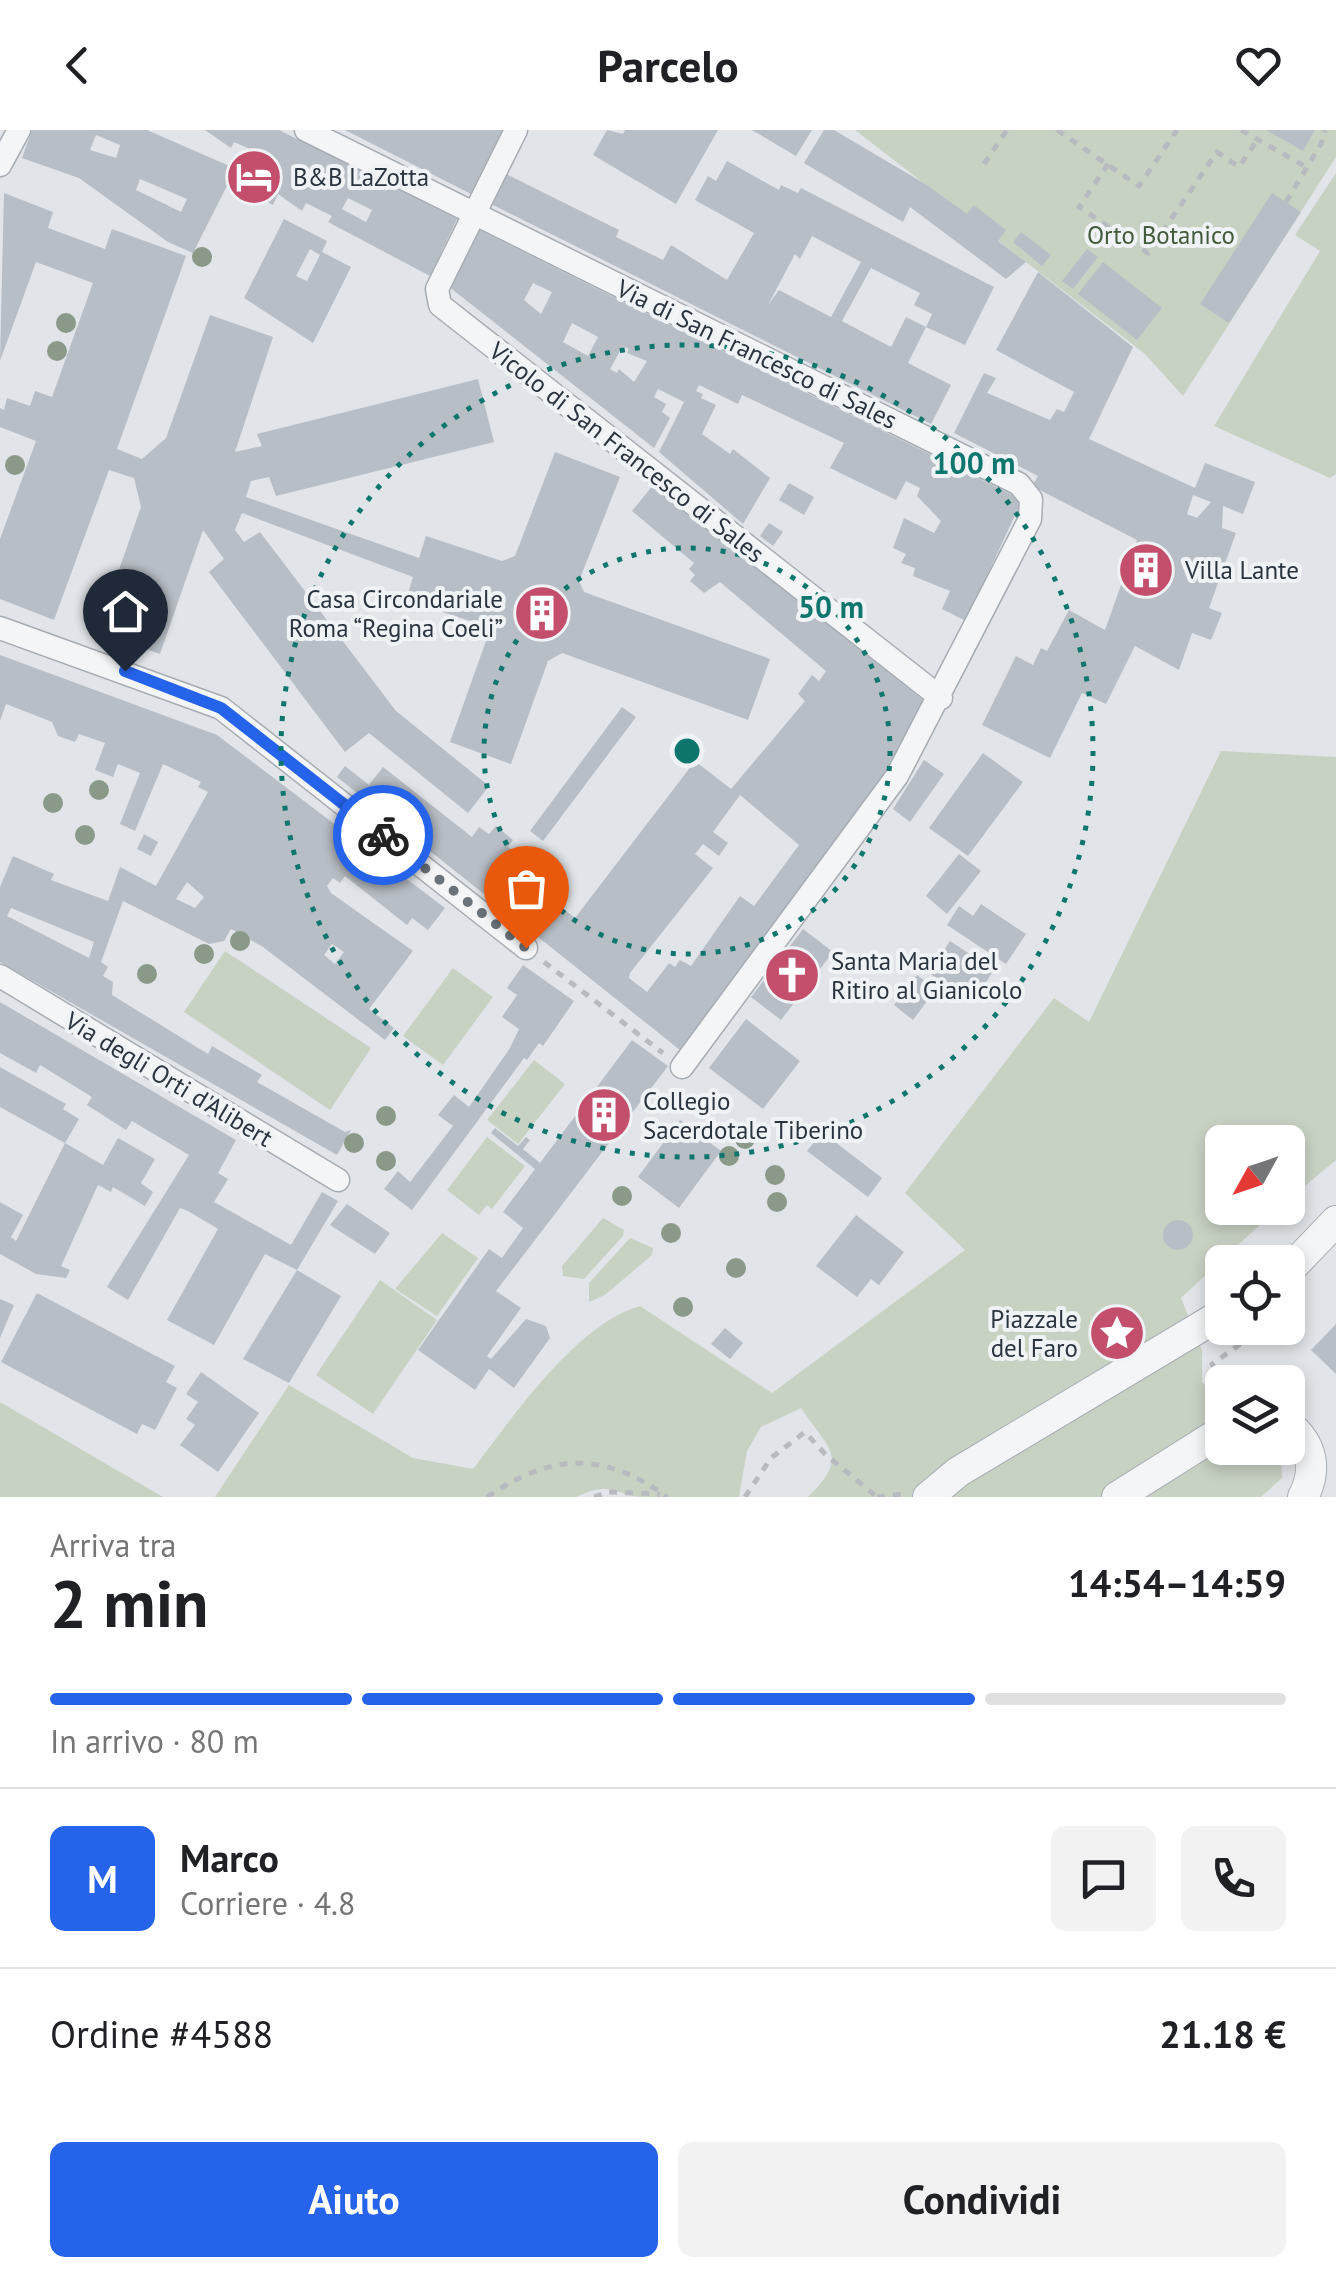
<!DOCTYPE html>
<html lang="it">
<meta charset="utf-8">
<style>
:root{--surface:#fff;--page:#f2f2f2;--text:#202124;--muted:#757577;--line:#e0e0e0;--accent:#2563eb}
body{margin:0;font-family:"PT Sans",sans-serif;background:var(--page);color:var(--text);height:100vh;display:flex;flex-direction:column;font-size:38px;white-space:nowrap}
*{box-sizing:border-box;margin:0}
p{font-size:32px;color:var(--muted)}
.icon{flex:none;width:55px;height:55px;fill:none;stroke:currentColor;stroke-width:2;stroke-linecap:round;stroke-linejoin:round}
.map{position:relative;height:1367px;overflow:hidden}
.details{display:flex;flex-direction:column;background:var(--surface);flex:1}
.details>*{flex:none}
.needle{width:65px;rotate:230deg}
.fabs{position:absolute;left:1205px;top:995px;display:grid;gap:20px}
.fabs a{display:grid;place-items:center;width:100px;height:100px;border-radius:15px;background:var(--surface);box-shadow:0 5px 15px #0003;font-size:50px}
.pin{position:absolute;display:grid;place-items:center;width:85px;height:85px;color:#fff;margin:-102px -42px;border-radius:50% 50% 50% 0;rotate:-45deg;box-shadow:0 0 10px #0007}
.pin .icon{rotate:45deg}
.courier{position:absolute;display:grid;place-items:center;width:100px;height:100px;margin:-50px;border:8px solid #2563eb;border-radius:50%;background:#fff;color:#222;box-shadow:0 2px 12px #0007}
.overview em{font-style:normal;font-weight:700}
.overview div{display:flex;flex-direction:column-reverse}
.overview{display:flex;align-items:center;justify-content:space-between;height:170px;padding:0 50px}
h1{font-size:65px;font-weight:700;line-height:75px}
.bar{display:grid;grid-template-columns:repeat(4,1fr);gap:15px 10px;align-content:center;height:120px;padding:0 50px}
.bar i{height:12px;border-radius:8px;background:var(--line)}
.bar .active{background:var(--accent)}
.bar p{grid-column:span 4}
.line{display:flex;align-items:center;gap:25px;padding:0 50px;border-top:2px solid var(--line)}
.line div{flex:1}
.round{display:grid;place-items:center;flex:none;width:105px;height:105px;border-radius:15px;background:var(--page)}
.action{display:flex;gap:20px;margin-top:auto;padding:20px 50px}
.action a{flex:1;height:115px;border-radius:15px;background:var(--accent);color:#fff;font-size:40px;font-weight:700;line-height:115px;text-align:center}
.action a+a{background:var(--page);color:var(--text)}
header{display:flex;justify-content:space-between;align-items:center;height:130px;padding:0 50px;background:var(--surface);font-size:45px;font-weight:700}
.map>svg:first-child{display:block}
.green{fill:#c8d2c3}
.building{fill:#b8bec5;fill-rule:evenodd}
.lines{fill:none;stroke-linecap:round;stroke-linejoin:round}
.minor-casing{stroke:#a6acb3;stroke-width:25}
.tertiary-casing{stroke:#a6acb3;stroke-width:32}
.path{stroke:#b7bbc0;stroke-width:5;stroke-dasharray:8 8;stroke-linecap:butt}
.minor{stroke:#f3f5f7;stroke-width:22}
.tertiary{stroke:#f3f5f7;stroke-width:30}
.tree{fill:#8a9988}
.done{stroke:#6a727a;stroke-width:10;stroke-dasharray:0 18}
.route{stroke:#2563eb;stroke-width:12}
.ring{fill:none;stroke:#0f766e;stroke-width:5;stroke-dasharray:5 10}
.labels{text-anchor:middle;stroke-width:8;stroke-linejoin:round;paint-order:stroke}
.poi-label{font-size:25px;fill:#2a343f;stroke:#f0f3f6;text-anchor:start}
.park-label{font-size:25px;fill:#425a39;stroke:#f0f3f6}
.street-label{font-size:25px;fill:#2a343f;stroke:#f0f3f6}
.centre{fill:#0f766e;stroke:#f0f3f6;stroke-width:5}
.ring-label{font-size:30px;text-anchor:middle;font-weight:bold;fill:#0f766e;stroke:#f0f3f6;stroke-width:8;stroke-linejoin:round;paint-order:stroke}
</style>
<header><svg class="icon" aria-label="back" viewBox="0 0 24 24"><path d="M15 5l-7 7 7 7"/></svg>Parcelo<svg class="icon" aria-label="heart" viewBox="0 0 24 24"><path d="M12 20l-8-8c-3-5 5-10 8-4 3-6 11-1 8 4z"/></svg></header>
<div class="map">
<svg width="1336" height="1367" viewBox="0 0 1336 1367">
<rect width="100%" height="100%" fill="#e1e5e9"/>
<!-- green -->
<path class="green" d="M855,0H1336V27L1183,266L1145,224Z
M1336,43V344L1330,348L1214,296L1320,121L1295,105Z
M1221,621L1336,627V1030L1288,1070V1012H1222V1078H1278L1181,1168L1202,1220V1252L1222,1271V1318H1273L1281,1326L1282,1348L1261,1367H808C850,1326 829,1320 801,1278L761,1297L747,1321L739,1367C707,1367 675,1367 643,1367C613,1365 612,1350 576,1367H215L289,1255L413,1328L473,1339C513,1287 576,1194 640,1176L772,1263L965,1120L905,1063L1054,868L1089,892Z
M225,821L371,918L330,980L184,882Z
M453,838L493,867L443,935L403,906Z
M534,930L565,954L518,1014L487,990Z
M487,1007L525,1036L492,1079L487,1075L479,1085L447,1060Z
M603,1088L624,1100L623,1106L584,1149L563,1146L562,1136Z
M442,1103L478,1128L437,1186L395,1159Z
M630,1108L653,1118L652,1125L605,1165L589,1172V1153Z
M380,1150L437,1190L373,1284L316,1245Z
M0,1272L163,1367H0Z"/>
<!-- building -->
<path class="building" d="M32,0H147L234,38L250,19L234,12L231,18L205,0H279L457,89L430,146L328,92L332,86L306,73L302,81L278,64L273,75L230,50L193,123L168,112L79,48L22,28ZM96,5L120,15L116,28L90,20ZM140,49L187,69L181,82L136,60ZM348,68L372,80L366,92L342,79Z
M345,0H504L471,64Z
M607,0L623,4L625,0H718L676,74L593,25Z
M752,0H812L796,26Z
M824,0H834L927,55L967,84L974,75L1006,100L998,111L1026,132L1006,149L910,77L903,92L804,33Z
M1266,0H1315L1303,21Z
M727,31L779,60L781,55L798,63L801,58L994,157L965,215L926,197L908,233L951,255L931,294L491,74L506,44L619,100L616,107L663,130L671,115L727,150L754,103L695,70L708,46L716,51ZM812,106L861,132L831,187L779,160L768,175L795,124L800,129ZM871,138L920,163L914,175L932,184L926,197L906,187L891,217L842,191Z
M4,63L53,82L48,98L105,119L112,99L186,126L117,319L142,329L166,308L210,185L273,207L235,322L262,316L257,304L478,249L494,312L276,366L269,347L251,351L246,367L419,428L426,406L502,431L515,426L555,322L620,347L579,451L584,462L770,529L748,590L562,523L548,531L511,634L450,612L487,508L482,495L406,470L413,447L242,383L235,400L244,412L260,402L396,581L489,656L468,683L369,603L345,622L209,442L224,429L203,400L160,524L97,502L141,377L134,348L109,340L54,490L0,469V409L36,311L0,297V278L4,280L7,268L30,276L35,261L52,267L93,153L36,132L0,231Z
M1272,63L1301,82L1229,193L1200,174Z
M284,89L327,111L322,122L351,137L313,213L244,168ZM310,119L320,125L307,151L296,146Z
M479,100L1022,370L966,491L942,479L950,461L913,446L915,438L901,433L906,424L893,418L904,388L934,403L941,391L917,366L920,358L906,351L896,370L830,338L844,313L742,265L738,274L699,255L696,261L703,264L701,268L716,275L702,304L730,324L733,319L770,348L743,394L659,322L684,272L658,259L654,267L666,274L662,282L670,288L654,318L448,156ZM533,153L552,162L541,184L524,170ZM572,193L598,207L588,226L563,212ZM623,216L629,219L627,223L647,231L634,252L619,239L617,243L610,239Z
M1021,102L1051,125L1042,136L1013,112Z
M1087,119L1098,127L1073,159L1062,151Z
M1103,132L1162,178L1137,210L1078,164Z
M1038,142L1133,217L1089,309L1195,358L1205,333L1255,352L1243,384L1223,376L1222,398L1236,403L1209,478L1222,483L1211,510L1192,503L1179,540L1135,516L1106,574L1082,563L1050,628L982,595L1016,526L1033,535L1041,518L1047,521L1069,480L1105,500L1137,410L1032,356L1038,346L954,303L984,243L996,248L987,263L1050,290L1057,279L1064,282L1074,262L996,220ZM1193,365L1211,372L1197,388L1187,384Z
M789,353L814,367L804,385L779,370Z
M654,354L928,574L877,659L680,920L337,647L345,636L369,655L383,637L472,707L479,697L489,704L496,696L513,710L508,717L525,732L517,742L575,788L695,631L731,659L805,571L798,564L812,545L819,551L826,541L720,452L704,463L690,451L695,445L689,439L694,433L632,381ZM740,665L799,715L754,776L740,766L691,836L680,830L675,837L669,833L647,862L629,848L630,843L713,738L695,724L703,714L719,726L728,713L713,702Z
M769,393L783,402L773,416L760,406Z
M0,525L217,605L445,778L428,800L412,788L407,795L345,746L340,753L333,748L327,756L331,763L413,821L369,879L394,898L385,910L263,817L231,799L224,811L209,814L123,771L101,832L108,837L103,846L113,852L112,865L208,924L212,916L262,945L257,952L345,1002L351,1000L337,1025L0,832V757L13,726L54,744L51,750L108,771L120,737L156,756L208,662L198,657L201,652L163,634L135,701L120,694L140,643L118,634L113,647L95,640L105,613L79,604L75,612L58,606L52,592L24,581L6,574L0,591ZM187,752L204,767L195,778L176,769ZM11,778L94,812L89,828L7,786ZM332,814L344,822L335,834L324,825Z
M622,577L636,587L543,711L530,701Z
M983,623L1023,652L968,726L929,698Z
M924,630L944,644L910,692L893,679Z
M144,704L158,712L151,726L137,719Z
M959,724L981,741L947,784L926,766Z
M981,774L1026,804L1006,834L947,795L959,776L973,786Z
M803,799L833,822L781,890L751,867Z
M950,811L994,840L973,872L929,843Z
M523,835L574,871L543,916L539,913L527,930L524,928L412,1080L384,1059L398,1041L410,1052L453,996L438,985L454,965L469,977L510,918L519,899L502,887L517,865L507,858Z
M917,845L936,859L913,890L894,875Z
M0,872L236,1010L218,1043L228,1049L214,1072L291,1115L322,1062L338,1071L297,1140L265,1124L214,1215L167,1190L218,1099L188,1081L180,1078L128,1170L107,1157L189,1025L132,991L126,1000L87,975L92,967L40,935L36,943L0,923Z
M746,889L800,931L763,979L709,938Z
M632,910L668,936L496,1161L521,1178L487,1226L491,1229L526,1189L546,1196L550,1208L514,1258L489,1239L475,1260L418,1220L489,1119L502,1128L523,1098L503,1082L535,1039L491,1003L495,998L518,1016L526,1007L530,1010L523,1019L540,1033Z
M0,937L66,974L63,979L79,989L65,1013L0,977Z
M680,990L721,1021L679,1078L638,1047Z
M822,1002L882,1048L868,1067L807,1021Z
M118,1008L155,1029L141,1053L153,1062L145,1076L113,1057L111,1062L98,1055L61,1136L70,1140L66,1148L36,1144L0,1124V1072L23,1085L11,1107L16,1111L65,1013L103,1035Z
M347,1074L390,1103L375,1124L330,1095Z
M856,1085L904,1122L879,1155L871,1149L857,1167L816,1136Z
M1163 1105a15 15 0 1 1 30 0a15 15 0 1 1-30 0Z
M297,1140L341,1166L289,1253L243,1229Z
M37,1163L175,1236L166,1252L177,1258L155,1300L142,1294L137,1304L1,1232Z
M0,1169L14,1175L0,1208Z
M1336,1194V1244L1311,1220Z
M725,1198L743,1213L730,1229L711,1214Z
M201,1242L259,1283L218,1342L180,1315L195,1295L186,1289L198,1272L186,1264Z"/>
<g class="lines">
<!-- minor casing -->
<g class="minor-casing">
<path id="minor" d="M306,0L1019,354L1031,369L1030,389L897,646L682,937
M516,0L437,159L440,175L941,568
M0,35L19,0
M0,498L221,578L526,818
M0,846L338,1050"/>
</g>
<!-- tertiary casing -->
<g class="tertiary-casing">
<path id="tertiary" d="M1288,1141L1336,1091
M1288,1294C1312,1314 1318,1339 1303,1367
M928,1367L958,1342L1222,1184
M1117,1367L1222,1301"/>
</g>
<!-- path -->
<path class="path" d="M1057,0L1139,56L1177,0
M1241,0L1308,38
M984,34L1007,0
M1108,34L1079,77L1148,123L1217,22L1239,37L1258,9
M1286,72L1321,14L1325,0
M544,832L663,923
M1222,1253L1212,1234L1239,1215L1237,1209
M487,1367C550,1324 603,1320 667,1367
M594,1367L609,1362L660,1364
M745,1367L771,1328L805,1302L825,1324L877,1367
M877,1367L903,1364"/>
<!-- minor -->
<use href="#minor" class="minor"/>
<!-- tertiary -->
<use href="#tertiary" class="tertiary"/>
</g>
<!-- trees -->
<g class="tree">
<circle cx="202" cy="127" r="10"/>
<circle cx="66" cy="193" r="10"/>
<circle cx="57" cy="221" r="10"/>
<circle cx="15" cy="335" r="10"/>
<circle cx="99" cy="660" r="10"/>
<circle cx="53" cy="673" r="10"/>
<circle cx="85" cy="705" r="10"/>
<circle cx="240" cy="811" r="10"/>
<circle cx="204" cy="824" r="10"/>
<circle cx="147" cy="844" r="10"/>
<circle cx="386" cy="986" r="10"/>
<circle cx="745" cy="1009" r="10"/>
<circle cx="354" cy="1013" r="10"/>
<circle cx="729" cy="1026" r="10"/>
<circle cx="386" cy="1031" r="10"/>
<circle cx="775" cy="1045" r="10"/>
<circle cx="622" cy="1066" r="10"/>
<circle cx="777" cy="1072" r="10"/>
<circle cx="671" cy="1103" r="10"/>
<circle cx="736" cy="1138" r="10"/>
<circle cx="683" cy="1177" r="10"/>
</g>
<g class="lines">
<!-- done -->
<path class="done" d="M383,705L526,818"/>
<!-- route -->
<path class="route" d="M125,541L221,578L383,705"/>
</g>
<!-- distance rings -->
<g class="ring">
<circle cx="687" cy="621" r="203"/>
<circle cx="687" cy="621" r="406"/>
</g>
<!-- icons -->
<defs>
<g id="hotel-disc" transform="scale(2.875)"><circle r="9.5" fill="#c44f6d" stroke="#f0f3f6"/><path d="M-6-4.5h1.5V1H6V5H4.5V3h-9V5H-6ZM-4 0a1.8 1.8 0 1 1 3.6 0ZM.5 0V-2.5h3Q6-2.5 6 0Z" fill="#fff"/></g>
<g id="building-disc" transform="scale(2.875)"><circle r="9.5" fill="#c44f6d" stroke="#f0f3f6"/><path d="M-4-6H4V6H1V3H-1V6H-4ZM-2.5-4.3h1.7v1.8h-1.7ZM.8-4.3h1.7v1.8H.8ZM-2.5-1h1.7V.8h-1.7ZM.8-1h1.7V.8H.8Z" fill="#fff"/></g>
<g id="church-disc" transform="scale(2.875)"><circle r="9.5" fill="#c44f6d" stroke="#f0f3f6"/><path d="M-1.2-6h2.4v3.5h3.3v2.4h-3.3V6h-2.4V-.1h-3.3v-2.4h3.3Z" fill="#fff"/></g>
<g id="sight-disc" transform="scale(2.875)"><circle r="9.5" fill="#c44f6d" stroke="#f0f3f6"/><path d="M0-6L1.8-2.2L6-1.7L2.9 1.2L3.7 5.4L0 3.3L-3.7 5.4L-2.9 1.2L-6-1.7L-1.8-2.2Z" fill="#fff"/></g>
</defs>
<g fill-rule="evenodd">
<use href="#hotel-disc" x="254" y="47"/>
<use href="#building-disc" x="1146" y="440"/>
<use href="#building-disc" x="542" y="483"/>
<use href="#church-disc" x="792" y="845"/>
<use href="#building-disc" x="604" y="985"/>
<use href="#sight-disc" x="1117" y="1203"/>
</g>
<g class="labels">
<!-- poi labels -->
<g class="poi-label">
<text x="293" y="56">B&amp;B LaZotta</text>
<text x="1185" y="449">Villa Lante</text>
<text x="503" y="478" text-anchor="end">Casa Circondariale<tspan x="503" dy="29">Roma “Regina Coeli”</tspan></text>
<text x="831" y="840">Santa Maria del<tspan x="831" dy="29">Ritiro al Gianicolo</tspan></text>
<text x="643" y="980">Collegio<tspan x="643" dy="29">Sacerdotale Tiberino</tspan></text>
<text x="1078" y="1198" text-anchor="end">Piazzale<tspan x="1078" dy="29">del Faro</tspan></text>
</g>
<!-- park labels -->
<g class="park-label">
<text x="1161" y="114">Orto Botanico</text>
</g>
<!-- street labels -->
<g class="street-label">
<text transform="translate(757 224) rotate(26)" y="9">Via di San Francesco di Sales</text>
<text transform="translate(627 322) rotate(38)" y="9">Vicolo di San Francesco di Sales</text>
<text transform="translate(169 949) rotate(31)" y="9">Via degli Orti d'Alibert</text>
</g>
</g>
<circle cx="687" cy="621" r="15" class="centre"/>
<g class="ring-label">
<text x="974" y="344">100 m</text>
<text x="831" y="488">50 m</text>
</g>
</svg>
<div class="fabs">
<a><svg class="needle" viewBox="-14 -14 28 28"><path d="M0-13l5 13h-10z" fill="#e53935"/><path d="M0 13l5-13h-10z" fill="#757577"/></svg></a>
<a><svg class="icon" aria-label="locate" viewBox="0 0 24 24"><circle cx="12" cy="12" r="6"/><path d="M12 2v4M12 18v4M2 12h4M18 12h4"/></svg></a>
<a><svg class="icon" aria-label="layers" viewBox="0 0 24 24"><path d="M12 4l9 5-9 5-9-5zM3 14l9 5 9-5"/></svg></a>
</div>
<div class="pin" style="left:526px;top:818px;background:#ea580c"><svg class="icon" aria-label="bag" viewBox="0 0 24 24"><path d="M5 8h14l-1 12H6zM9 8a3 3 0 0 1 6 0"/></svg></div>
<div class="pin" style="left:125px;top:541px;background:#1f2937"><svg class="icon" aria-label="home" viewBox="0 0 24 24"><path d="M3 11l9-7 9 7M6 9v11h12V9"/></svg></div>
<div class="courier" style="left:383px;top:705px"><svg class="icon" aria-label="bike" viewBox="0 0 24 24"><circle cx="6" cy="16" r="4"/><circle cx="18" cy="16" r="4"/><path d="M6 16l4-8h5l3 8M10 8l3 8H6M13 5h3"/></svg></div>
</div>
<section class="details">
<div class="overview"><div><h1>2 min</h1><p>Arriva tra</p></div><em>14:54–14:59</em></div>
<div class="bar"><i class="active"></i><i class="active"></i><i class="active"></i><i></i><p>In arrivo · 80 m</p></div>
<div class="line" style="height:180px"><b class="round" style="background:var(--accent);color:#fff">M</b><div><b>Marco</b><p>Corriere · 4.8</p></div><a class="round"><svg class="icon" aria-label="chat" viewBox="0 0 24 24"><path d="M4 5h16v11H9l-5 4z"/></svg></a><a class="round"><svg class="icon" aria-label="phone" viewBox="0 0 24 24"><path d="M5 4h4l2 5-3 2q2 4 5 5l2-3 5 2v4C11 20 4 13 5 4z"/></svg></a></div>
<div class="line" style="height:130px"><div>Ordine #4588</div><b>21.18 €</b></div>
<div class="action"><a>Aiuto</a><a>Condividi</a></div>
</section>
